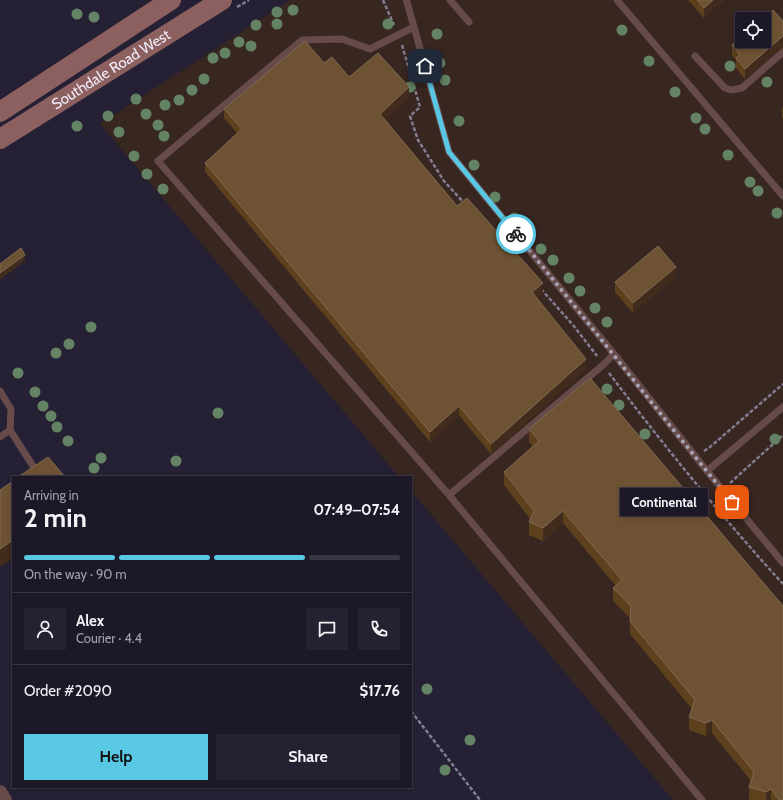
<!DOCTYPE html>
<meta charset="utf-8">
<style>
:root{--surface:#1c1828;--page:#252130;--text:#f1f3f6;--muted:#a0a0a8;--line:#3a3745;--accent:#59c8e4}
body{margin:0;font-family:Cabin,sans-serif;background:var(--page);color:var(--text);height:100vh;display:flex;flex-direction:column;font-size:15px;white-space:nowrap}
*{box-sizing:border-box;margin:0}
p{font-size:13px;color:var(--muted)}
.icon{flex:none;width:22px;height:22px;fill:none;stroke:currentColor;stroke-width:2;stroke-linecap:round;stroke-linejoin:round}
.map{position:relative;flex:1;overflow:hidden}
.side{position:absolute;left:12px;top:476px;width:400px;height:312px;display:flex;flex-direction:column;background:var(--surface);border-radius:0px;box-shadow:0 2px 6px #0003,0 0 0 1px var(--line)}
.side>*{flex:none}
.controls{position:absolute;left:735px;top:12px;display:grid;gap:8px}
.controls a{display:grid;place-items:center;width:36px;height:36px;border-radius:0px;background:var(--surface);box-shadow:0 2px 6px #0003,0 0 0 1px var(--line);font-size:20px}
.pin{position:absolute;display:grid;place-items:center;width:34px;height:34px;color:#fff;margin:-17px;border-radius:8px;box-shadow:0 2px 6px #0006}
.courier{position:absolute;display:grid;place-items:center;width:40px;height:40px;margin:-20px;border:3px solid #59c8e4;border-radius:50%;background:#fff;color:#222;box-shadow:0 1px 5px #0007}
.bubble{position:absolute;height:28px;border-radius:0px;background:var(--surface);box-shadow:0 2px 6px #0003,0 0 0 1px var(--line);font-size:13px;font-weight:800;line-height:28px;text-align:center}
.summary em{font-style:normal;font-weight:800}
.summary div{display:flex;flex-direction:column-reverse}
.summary{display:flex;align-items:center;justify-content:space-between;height:68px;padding:0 12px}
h1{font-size:26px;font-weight:800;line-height:30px}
.bar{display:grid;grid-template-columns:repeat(4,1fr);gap:6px 4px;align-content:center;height:48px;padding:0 12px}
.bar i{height:5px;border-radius:3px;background:var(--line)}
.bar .active{background:var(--accent)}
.bar p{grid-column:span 4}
.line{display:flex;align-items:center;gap:10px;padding:0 12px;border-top:1px solid var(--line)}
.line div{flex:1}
.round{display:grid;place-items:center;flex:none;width:42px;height:42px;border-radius:0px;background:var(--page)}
.button{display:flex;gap:8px;margin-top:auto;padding:8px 12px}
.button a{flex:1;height:46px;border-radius:0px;background:var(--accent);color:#111;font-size:16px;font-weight:800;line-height:46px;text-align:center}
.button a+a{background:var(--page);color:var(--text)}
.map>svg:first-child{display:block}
.commercial{fill:#382620;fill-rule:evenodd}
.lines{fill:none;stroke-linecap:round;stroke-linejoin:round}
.path{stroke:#827d90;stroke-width:2.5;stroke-dasharray:4 2;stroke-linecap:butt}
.service{stroke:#674b4a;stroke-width:7}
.minor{stroke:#674b4a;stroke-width:14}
.secondary{stroke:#8d6060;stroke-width:20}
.tree{fill:#648264}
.wall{fill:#5d401c}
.shaded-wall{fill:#402b1c}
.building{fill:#6d5234;stroke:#816a53}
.done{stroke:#a9a5b6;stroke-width:4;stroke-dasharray:0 7.2}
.route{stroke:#59c8e4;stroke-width:5}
.labels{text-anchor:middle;stroke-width:3;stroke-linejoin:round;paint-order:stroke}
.street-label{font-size:15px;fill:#efecfb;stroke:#1c162b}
</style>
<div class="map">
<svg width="783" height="800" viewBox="0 0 783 800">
<rect width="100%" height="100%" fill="#262035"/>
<!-- commercial -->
<path class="commercial" d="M290,0H783V800H673L411,491V477H399L100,124ZM742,19H764V41H742Z"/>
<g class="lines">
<!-- path -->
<path class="path" d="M383,0L394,25
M237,7L249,0
M402,45L420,107L410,116L418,140L444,181L465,204
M541,289L573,325L597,356
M609,373C664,446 722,517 783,584
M704,451L710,447L783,384
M730,483L783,435
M411,711L480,800"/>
<!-- service -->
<path class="service" d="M406,0L407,2L449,152L614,354L603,365L449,495L158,161L302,40L342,39L370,49L414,27
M450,0L469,22
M617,0L783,196
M695,56L725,88L731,90L742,88L783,52
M614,354L707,471L783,407
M0,391L11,409L10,430
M0,437L10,430L38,474
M707,471L783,563
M449,495L702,800"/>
<!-- minor -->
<path class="minor" d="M0,792L5,800"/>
<!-- secondary -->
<g class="secondary">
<path d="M0,112L171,0"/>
<path id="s1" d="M0,139L222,0"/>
</g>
</g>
<!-- trees -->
<g class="tree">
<circle cx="293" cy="10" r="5.5"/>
<circle cx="277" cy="12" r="5.5"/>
<circle cx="77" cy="14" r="5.5"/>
<circle cx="94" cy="17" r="5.5"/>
<circle cx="277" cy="24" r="5.5"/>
<circle cx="388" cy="24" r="5.5"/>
<circle cx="256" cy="25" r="5.5"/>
<circle cx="622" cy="30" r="5.5"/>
<circle cx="437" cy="34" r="5.5"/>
<circle cx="239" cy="42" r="5.5"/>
<circle cx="251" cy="46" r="5.5"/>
<circle cx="225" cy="53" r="5.5"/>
<circle cx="213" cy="58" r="5.5"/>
<circle cx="649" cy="61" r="5.5"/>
<circle cx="440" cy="63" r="5.5"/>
<circle cx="730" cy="66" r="5.5"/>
<circle cx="204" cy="79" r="5.5"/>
<circle cx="445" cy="80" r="5.5"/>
<circle cx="767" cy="82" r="5.5"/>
<circle cx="410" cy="87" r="5.5"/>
<circle cx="192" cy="90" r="5.5"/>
<circle cx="675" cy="92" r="5.5"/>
<circle cx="136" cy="99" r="5.5"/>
<circle cx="179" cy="100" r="5.5"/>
<circle cx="165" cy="105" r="5.5"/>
<circle cx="146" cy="114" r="5.5"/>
<circle cx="108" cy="116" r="5.5"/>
<circle cx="696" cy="118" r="5.5"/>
<circle cx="459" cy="121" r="5.5"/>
<circle cx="158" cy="125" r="5.5"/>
<circle cx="77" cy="126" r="5.5"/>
<circle cx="705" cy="129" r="5.5"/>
<circle cx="119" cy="132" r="5.5"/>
<circle cx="164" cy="136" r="5.5"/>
<circle cx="728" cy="155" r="5.5"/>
<circle cx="134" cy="156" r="5.5"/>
<circle cx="474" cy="165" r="5.5"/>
<circle cx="147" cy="174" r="5.5"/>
<circle cx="750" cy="182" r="5.5"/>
<circle cx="163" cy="189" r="5.5"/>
<circle cx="758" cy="191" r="5.5"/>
<circle cx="495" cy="197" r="5.5"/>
<circle cx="777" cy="213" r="5.5"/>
<circle cx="514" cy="218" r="5.5"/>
<circle cx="522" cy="228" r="5.5"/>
<circle cx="541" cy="249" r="5.5"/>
<circle cx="553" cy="260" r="5.5"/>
<circle cx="569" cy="278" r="5.5"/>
<circle cx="580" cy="291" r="5.5"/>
<circle cx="595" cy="308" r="5.5"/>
<circle cx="607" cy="322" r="5.5"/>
<circle cx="91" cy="327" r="5.5"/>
<circle cx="69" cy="344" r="5.5"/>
<circle cx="56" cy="353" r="5.5"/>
<circle cx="18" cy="373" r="5.5"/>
<circle cx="607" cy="389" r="5.5"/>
<circle cx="35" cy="392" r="5.5"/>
<circle cx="619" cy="405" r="5.5"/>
<circle cx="43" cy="406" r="5.5"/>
<circle cx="218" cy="413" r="5.5"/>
<circle cx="51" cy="416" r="5.5"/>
<circle cx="57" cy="427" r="5.5"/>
<circle cx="645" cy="434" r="5.5"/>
<circle cx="775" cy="439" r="5.5"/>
<circle cx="68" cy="441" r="5.5"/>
<circle cx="101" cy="458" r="5.5"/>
<circle cx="176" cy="461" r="5.5"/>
<circle cx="94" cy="468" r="5.5"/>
<circle cx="427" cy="689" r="5.5"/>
<circle cx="470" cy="740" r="5.5"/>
<circle cx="445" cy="770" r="5.5"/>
</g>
<!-- wall -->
<path class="wall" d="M688,0H724L704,18Z
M783,21V46L745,79L736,68V60L732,55V45Z
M324,63L349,77L409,97L385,119L457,206L543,293L537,298L586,369L491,454L459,415L430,442L205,172V163L237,133L224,118V109Z
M783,107V119L782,118V108Z
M676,277L633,313L615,292V282Z
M590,378L783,800H749V787L751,781L712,733L706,736L689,730V717L692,709L630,634V618L613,601V588L616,586L563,523L543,541L529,535V522L530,519L504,485V472L533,446L529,442V429Z"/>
<!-- shaded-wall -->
<path class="shaded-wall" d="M713,0H724L704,18V8Z
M783,36V46L745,79V69Z
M409,87V97L380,124V114Z
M25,255V261L0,280V273Z
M676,267V277L633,313V303Z
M543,283V293L532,301V292Z
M586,359V369L491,454V444Z
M459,406V415L430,442V432Z
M563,511V523L543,541V528Z
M13,540V559L0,567V549Z
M712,720V733L706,736V723Z
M771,789V800H766V792Z"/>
<!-- building -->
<path class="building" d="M697,0H713L704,8Z
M773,10L783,21V36L745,69L736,58L740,55L732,45L742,37V41H764V19H763Z
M305,41L324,63L332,57L349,77L378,53L409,87L380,114L457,206L467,198L543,283L532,292L586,359L491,444L459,406L430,432L205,163L242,129L224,109Z
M658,246L676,267L633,303L615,282Z
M21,248L25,255L0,273V264Z
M590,378L783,606V800H779L771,789L766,792L749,787L754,772L712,720L706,723L689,717L695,700L630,621L631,606L613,588L622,580L563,511L543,528L529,522L534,511L504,472L539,441L529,429Z
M48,457L65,477H18Z
M13,481V540L0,549V490Z"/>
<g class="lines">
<!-- done -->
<path class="done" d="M516,234C589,323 659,413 732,502"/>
<!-- route -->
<path class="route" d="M425,66L449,152L516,234"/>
</g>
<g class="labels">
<!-- street labels -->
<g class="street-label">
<text dy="5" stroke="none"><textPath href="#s1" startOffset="131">Southdale Road West</textPath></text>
</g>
</g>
</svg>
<div class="controls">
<a><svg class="icon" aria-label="locate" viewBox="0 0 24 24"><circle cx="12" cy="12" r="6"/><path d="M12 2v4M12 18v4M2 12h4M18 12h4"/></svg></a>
</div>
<div class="pin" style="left:732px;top:502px;background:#ea580c"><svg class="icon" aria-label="bag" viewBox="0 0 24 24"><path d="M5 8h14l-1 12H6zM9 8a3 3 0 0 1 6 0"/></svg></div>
<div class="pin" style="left:425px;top:66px;background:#1f2937"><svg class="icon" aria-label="home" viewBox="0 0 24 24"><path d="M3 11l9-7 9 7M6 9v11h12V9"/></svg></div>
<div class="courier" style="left:516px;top:234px"><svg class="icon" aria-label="bike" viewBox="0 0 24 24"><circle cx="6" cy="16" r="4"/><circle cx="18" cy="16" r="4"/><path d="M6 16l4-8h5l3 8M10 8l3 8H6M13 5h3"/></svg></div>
<div class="bubble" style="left:620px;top:488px;width:88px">Continental</div>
<section class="side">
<div class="summary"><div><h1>2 min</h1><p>Arriving in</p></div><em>07:49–07:54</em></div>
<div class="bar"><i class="active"></i><i class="active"></i><i class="active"></i><i></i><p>On the way · 90 m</p></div>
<div class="line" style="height:72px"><a class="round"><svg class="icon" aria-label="person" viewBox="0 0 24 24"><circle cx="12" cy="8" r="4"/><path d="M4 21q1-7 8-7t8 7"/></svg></a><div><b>Alex</b><p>Courier · 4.4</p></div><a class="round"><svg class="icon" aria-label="chat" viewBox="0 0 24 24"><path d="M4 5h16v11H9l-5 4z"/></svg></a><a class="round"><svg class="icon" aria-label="phone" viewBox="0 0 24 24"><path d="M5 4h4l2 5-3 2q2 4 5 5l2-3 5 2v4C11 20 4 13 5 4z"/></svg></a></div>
<div class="line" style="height:52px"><div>Order #2090</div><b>$17.76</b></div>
<div class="button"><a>Help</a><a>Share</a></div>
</section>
</div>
